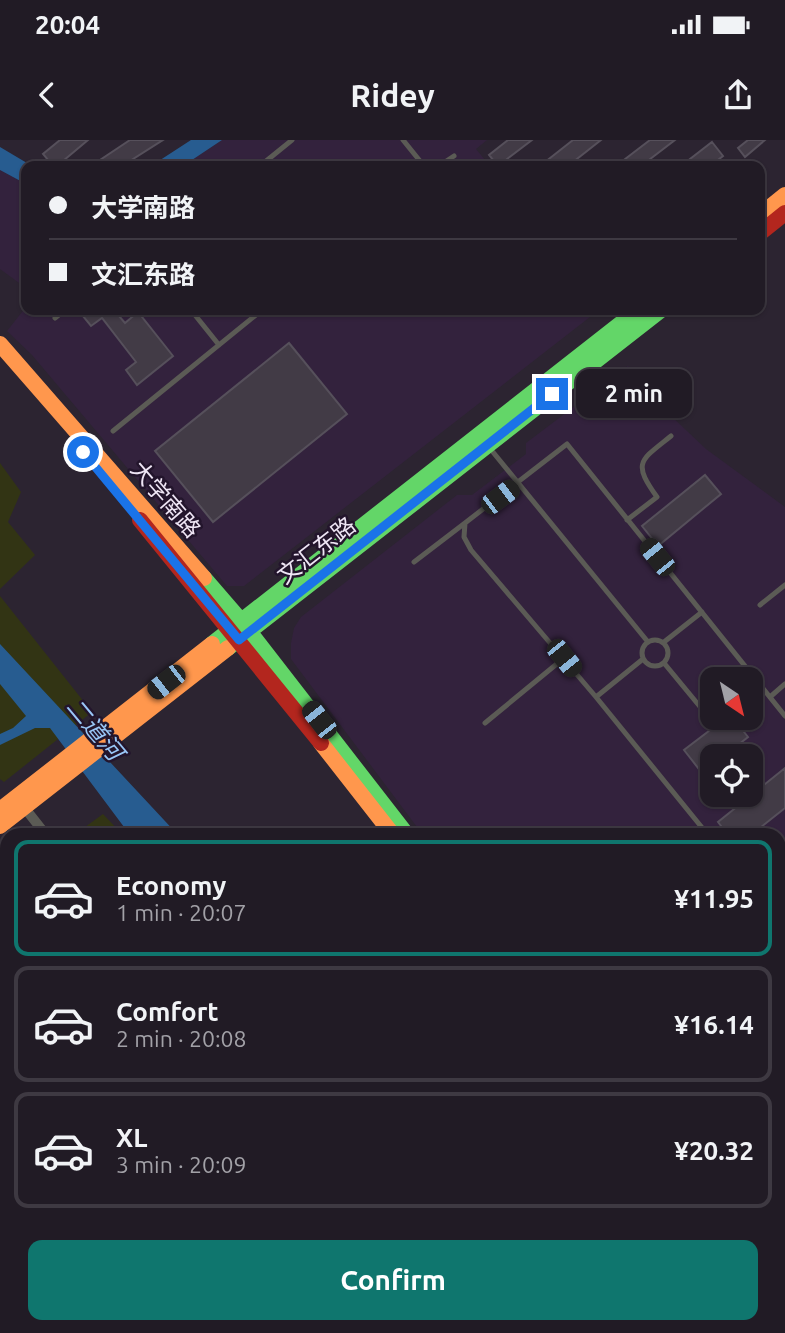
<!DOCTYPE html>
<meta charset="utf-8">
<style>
body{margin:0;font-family:Ubuntu,"Noto Sans SC",sans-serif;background:#2d2832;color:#f1f3f6;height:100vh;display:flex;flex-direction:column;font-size:26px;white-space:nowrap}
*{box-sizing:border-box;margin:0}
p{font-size:23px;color:#a2a1a7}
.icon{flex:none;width:38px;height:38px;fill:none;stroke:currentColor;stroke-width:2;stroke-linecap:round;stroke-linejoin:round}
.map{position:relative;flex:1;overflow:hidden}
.details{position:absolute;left:0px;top:688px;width:786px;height:506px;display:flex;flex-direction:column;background:#211b25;border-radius:21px 21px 0 0;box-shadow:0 2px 5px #0004,0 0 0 2px #3e3942}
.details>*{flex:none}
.banner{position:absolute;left:21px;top:21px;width:744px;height:154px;border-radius:14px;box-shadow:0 2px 5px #0004,0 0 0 2px #3e3942;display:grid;align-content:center;height:154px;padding:0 28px;background:#211b25}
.needle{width:46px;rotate:145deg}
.fabs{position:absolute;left:700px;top:527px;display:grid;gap:14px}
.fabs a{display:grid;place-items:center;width:63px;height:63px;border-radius:14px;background:#211b25;box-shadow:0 2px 5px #0004,0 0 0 2px #3e3942;font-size:35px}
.end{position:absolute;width:32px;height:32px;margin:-16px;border:9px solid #1a73e8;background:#fff;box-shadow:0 0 0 4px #fff}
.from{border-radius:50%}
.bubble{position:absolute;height:49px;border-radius:14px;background:#211b25;box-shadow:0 2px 5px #0004,0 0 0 2px #3e3942;font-size:23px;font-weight:700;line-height:49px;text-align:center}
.car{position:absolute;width:21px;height:42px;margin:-21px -10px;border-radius:9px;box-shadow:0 0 5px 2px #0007;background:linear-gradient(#222 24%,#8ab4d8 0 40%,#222 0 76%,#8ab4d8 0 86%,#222 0)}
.banner b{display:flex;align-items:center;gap:24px;height:66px;font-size:26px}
.banner b+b{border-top:2px solid #3e3942}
.banner i{width:18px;height:18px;background:#f1f3f6}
ul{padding:12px 0 0;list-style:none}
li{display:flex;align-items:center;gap:21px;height:116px;margin:0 14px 10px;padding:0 14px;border:4px solid #3e3942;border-radius:14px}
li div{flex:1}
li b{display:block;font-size:26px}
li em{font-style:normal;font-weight:700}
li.on{border-color:#0f766e}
li>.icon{width:63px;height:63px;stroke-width:1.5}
.cta{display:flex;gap:14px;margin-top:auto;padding:14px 28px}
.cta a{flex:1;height:80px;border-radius:14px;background:#0f766e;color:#fff;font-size:28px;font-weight:700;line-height:80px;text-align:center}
.status{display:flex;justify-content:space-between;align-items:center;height:49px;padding:0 35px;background:#211b25;direction:ltr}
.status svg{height:19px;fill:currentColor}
header{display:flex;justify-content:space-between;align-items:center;height:91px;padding:0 28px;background:#211b25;font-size:32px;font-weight:700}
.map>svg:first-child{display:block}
.built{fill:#33223d;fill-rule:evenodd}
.green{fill:#323414}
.water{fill:#275c90}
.building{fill:#423b46;stroke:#56505b;stroke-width:2}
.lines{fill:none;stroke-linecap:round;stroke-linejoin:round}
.lane{stroke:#5b5b55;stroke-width:5}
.street{stroke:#5b5b55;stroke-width:10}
.fast{stroke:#63d668;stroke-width:16}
.slow{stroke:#ff974d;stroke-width:16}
.jam{stroke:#b3261e;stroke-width:16}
.route{stroke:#1a73e8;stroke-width:9}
.labels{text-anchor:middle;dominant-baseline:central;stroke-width:5;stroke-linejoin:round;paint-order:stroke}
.street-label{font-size:23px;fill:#efe6f5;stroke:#23152c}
.water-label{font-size:24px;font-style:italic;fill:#99c6f6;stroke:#23152c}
</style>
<div class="status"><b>20:04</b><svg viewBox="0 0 49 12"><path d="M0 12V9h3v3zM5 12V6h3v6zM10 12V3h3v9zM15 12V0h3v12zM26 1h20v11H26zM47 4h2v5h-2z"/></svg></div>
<header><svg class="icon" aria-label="back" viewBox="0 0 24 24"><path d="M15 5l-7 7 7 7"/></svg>Ridey<svg class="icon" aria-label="share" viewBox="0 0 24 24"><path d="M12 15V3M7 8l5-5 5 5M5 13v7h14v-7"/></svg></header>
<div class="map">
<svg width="785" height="1193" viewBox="0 0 785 1193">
<rect width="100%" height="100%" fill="#2c2431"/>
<path class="built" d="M222 0H487L476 9 490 26H183Z
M0 30 26 44V148L0 129Z
M26 167V170H599L244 446H227L32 215 7 191Z
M628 226 668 273 706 309 785 367V1116L779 1110V695H423L291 519V503L294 488 301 477 457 355H472L526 314V303ZM712 539H751V578H712ZM712 616H751V654H712Z
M7 704V1172L0 1163V710Z
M401 1186 406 1193H23L18 1187Z"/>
<path class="green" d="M0 323 21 352 8 382 35 415 0 449Z
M0 456 92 572 4 642 0 639Z
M103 674 123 695H74Z
M7 1020V1149L0 1140V1025Z"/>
<path class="water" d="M191 0H222L183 26H151Z
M0 7 32 26H26V44L0 30Z
M0 504 178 695H130L50 588H35L0 605V594L13 588 26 576 0 544Z"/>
<path class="building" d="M60 0H88L57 26H53L43 14Z
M130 0H163L122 26H91Z
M508 0H532L498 26 489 15Z
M573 0H601L568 26H540Z
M650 0H675L641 26H616Z
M748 0H765L745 17 738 8Z
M712 2 723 16 710 26H681Z
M78 170H114L125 183 138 172 173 216 137 245 126 230 136 222 102 178 91 186Z
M289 203 347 274 213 382 155 311Z
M705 335 721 354 658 406 642 386Z
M726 578H733L748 597 724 616H712V625L702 633 684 610Z
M785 628V668L751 695H728L718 682Z"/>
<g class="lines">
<path class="lane" d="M403 0 424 26
M260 26 292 0
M439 26 454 16
M191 170 219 205
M55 178 65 170
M113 291 262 170
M488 306 648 502
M627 380 657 357C632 322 640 321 671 296
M414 422 465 383
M760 465 785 445
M642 513a13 13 0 1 1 26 0a13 13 0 1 1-26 0Z
M664 502 702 472
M643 519 596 557 471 410 464 397 465 383 567 304 785 576
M664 523 711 580
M596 557 708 695
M770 557 785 544
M485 583 564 518
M779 782 785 790
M779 934 785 929"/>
<path class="street" d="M24 667 46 695
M427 1186 432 1193"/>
<path class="fast" d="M204 438 242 482 407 695
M212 504 638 170
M228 508 661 170
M779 1147 785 1153
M0 1186 6 1193"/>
<path class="slow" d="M760 75 785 55
M0 204 204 438
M321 603 393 695
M0 670 212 504
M0 686 228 508"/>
<path class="jam" d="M760 93 785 73
M140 380 321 603
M779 1130 785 1136"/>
</g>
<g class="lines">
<path class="route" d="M83 312 239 500 552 254"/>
</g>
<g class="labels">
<g class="street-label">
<text transform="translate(166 359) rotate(49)">大学南路</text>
<text transform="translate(316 410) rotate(-38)">文汇东路</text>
</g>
<g class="water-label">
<text transform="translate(95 589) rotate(50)">二道河</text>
</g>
</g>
</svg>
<div class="fabs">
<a><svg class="needle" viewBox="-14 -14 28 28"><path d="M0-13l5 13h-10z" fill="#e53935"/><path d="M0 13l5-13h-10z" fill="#a2a1a7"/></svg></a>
<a><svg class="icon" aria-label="locate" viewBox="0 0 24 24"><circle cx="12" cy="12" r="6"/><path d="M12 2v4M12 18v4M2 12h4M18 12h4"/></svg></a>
</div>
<i class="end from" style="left:83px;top:312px"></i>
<i class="end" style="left:552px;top:254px"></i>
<div class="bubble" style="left:576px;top:229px;width:116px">2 min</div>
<i class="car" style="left:500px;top:357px;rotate:53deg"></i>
<i class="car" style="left:657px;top:417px;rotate:321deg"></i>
<i class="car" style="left:564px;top:518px;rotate:141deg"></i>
<i class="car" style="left:166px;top:542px;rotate:232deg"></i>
<i class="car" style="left:319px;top:580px;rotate:322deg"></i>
<div class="banner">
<b><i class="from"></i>大学南路</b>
<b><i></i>文汇东路</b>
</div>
<section class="details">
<ul>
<li class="on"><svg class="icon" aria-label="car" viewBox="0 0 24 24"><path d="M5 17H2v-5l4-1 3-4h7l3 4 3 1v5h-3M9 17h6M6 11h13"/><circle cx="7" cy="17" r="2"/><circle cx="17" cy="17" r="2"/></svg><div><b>Economy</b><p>1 min · 20:07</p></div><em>¥11.95</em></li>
<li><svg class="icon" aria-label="car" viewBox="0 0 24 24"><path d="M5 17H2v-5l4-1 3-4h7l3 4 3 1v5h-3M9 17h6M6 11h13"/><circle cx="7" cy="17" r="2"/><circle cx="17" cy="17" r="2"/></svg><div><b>Comfort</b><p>2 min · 20:08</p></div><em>¥16.14</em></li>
<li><svg class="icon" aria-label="car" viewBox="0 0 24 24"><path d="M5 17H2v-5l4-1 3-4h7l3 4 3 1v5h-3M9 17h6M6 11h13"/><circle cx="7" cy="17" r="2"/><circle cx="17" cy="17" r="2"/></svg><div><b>XL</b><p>3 min · 20:09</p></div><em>¥20.32</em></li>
</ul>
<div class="cta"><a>Confirm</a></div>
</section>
</div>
